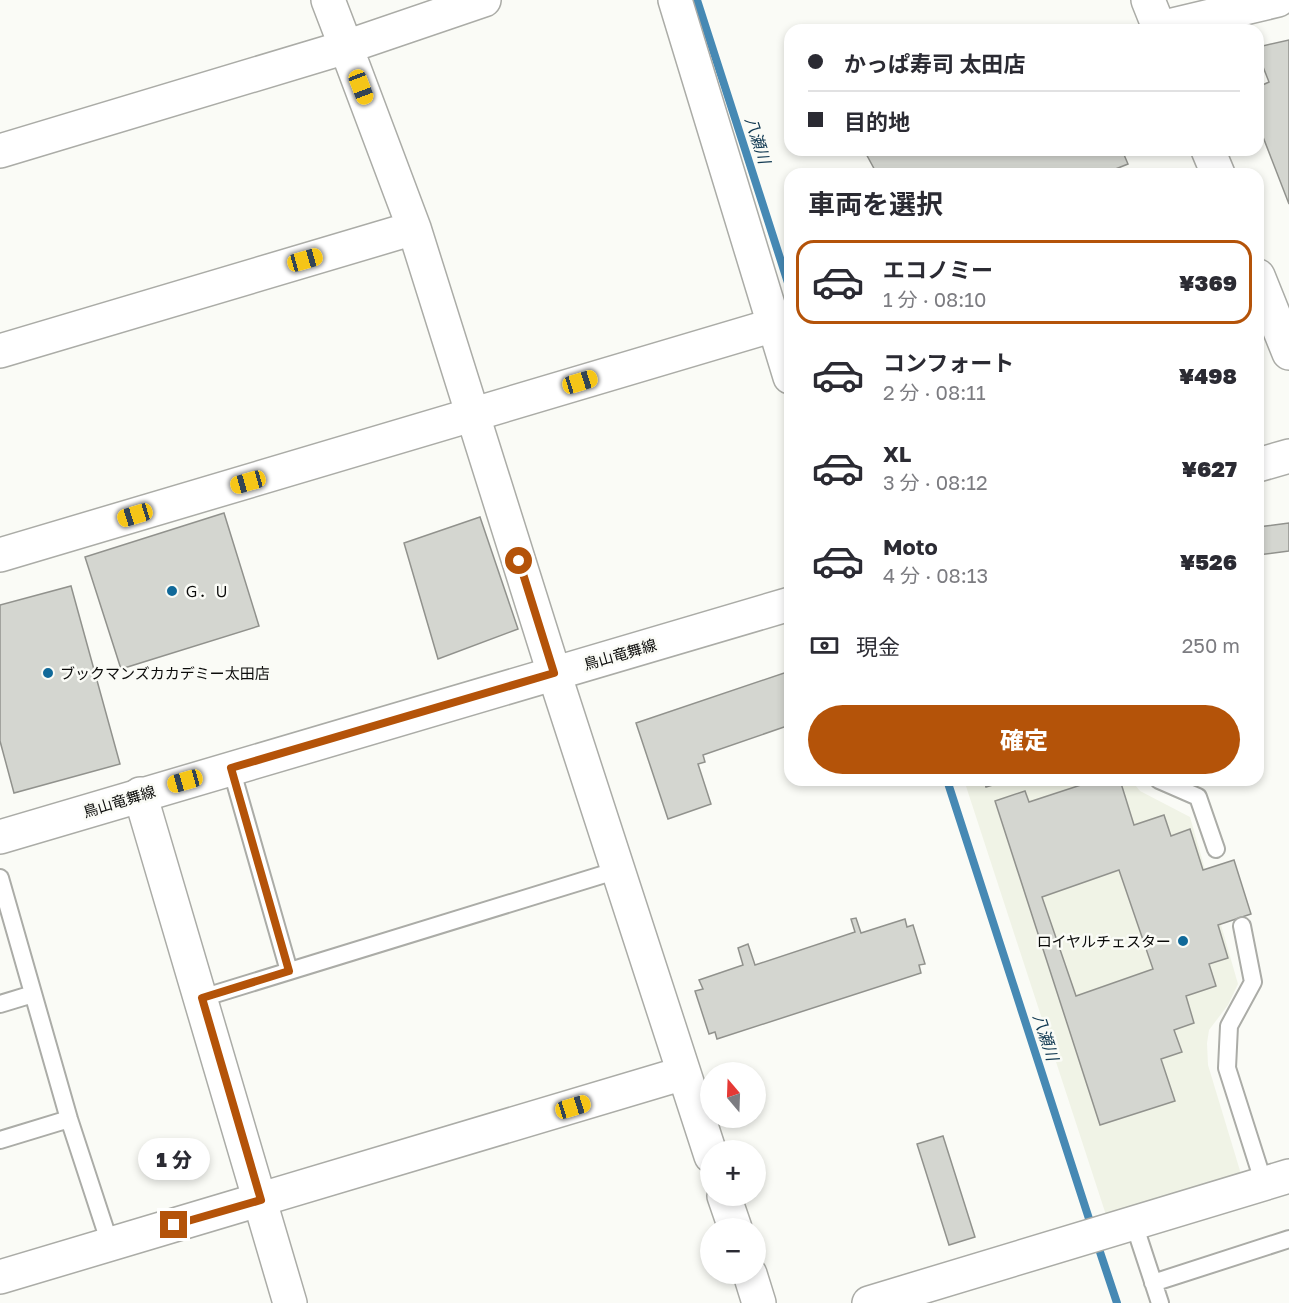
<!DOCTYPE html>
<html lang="ja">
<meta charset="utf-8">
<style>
body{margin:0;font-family:"Golos Text","Noto Sans JP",sans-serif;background:#f7f7f7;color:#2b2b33;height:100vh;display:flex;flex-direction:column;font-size:22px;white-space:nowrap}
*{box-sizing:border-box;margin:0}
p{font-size:20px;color:#7c7c81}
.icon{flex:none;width:33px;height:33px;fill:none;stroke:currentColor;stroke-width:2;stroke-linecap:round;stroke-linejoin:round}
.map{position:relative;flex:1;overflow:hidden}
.side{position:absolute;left:784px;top:168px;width:480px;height:618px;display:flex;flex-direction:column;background:#fff;border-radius:18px;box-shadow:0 3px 9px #0003}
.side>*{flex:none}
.hud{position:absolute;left:784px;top:24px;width:480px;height:132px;border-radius:18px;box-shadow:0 3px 9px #0003;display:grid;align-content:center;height:132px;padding:0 24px;background:#fff}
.needle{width:39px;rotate:341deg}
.fabs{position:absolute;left:700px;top:1062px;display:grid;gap:12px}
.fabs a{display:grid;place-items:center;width:66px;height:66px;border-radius:50%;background:#fff;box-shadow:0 3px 9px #0003;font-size:30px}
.end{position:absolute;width:27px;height:27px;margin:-14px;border:8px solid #b45309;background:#fff;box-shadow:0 0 0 3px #fff}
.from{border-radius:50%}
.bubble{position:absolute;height:42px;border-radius:21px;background:#fff;box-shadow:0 3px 9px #0003;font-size:20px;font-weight:800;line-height:42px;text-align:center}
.car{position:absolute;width:18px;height:36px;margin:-18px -9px;border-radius:8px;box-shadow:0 0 4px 2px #0007;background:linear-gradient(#f5c518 24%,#345 0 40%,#f5c518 0 76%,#345 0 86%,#f5c518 0)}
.hud b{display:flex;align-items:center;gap:21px;height:57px;font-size:22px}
.hud b+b{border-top:2px solid #e1e1e2}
.hud i{width:15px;height:15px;background:#2b2b33}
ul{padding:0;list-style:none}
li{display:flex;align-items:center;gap:18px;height:84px;margin:0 12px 9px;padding:0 12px;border:3px solid transparent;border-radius:18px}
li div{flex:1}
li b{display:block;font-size:22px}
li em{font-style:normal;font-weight:800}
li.current{border-color:#b45309}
li>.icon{width:54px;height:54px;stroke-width:1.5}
h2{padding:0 24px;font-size:27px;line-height:72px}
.pay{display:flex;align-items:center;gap:15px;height:66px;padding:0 24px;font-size:22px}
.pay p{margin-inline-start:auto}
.primary-button{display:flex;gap:12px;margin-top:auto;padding:12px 24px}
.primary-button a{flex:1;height:69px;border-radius:36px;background:#b45309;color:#fff;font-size:24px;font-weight:800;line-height:69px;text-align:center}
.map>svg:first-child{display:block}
.built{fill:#f0f3e6}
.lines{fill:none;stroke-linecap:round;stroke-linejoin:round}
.stream{stroke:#4689b4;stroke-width:8}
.building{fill:#d4d6d0;stroke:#91928d;stroke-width:1.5;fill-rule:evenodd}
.service-casing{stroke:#abaca7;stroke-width:20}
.minor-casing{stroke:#abaca7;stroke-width:36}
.tertiary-casing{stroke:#abaca7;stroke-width:36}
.secondary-casing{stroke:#abaca7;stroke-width:36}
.trunk-casing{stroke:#abaca7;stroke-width:36}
.service{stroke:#fff;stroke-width:16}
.minor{stroke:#fff;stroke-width:33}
.tertiary{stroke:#fff;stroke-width:33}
.secondary{stroke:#fff;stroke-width:33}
.trunk{stroke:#fff;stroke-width:33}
.route{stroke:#b45309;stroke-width:8}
.poi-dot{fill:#106999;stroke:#fafbf6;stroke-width:2}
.labels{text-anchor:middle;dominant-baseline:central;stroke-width:5;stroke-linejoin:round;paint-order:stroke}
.poi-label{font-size:15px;fill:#0b0b0a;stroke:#fafbf6;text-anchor:start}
.street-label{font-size:15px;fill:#0b0b0a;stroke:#fafbf6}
.water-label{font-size:16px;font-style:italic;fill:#103851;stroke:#fafbf6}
</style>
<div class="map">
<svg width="1289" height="1303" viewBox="0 0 1289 1303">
<rect width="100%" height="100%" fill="#fafbf6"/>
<path class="built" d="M964 780H1131L1140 791 1190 817 1238 984 1228 1005 1209 1030 1207 1043 1208 1065 1241 1174 1106 1215Z"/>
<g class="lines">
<path class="stream" d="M697 0 790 289
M947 780 1092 1228
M1096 1240 1117 1303"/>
</g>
<path class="building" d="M1289 40V204L1258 124V87L1269 82 1258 54V47Z
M864 150H997L999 154 1010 150H1122L1128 164 1103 174H877Z
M224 513 259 626 121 669 85 557Z
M480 517 518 629 438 659 404 543Z
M1289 523V551L1258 555V527Z
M71 586 120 764 14 793 0 741V605Z
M790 671V725L703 755 705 762 698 764 711 804 668 819 636 723Z
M984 780H1009L986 787Z
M1096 780H1120L1134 825 1164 815 1171 836 1190 829 1203 870 1234 860 1251 914 1218 925 1228 958 1209 964 1216 986 1186 996 1194 1023 1174 1030 1182 1052 1161 1059 1175 1101 1100 1125 995 801 1025 791 1029 802ZM1119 870 1153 969 1076 996 1042 897Z
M856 918 861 933 905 919 907 927 913 925 925 964 919 965 921 973 717 1039 715 1032 709 1034 695 991 703 989 699 980 743 965 738 948 748 944 755 965 855 932 851 919Z
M943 1136 975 1237 949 1245 917 1144Z"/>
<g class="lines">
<g class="service-casing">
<path id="service" d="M231 768 289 971
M1159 780 1198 797 1216 849
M0 878 69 1119 110 1244
M1242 926 1253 982 1229 1026 1227 1068 1264 1184
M202 998 618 870
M0 1004 33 994
M0 1140 69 1119
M1134 1224 1160 1303
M1153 1283 1289 1239"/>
</g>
<g class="minor-casing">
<path id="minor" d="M675 0 790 377
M1160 28 1278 0
M346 47 414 228 554 673 711 1156
M0 151 346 47 484 0
M0 351 414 228
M724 1196 735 1228
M750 1274 759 1303
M0 1277 684 1073"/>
</g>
<g class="tertiary-casing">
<path id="tertiary" d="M328 0 346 47
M0 555 774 325
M140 794 290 1303
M869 1303 1289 1176"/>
</g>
<g class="secondary-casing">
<path id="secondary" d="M1258 465 1289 456
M0 837 790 604"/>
</g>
<g class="trunk-casing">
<path id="trunk" d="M1148 0 1160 30
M1208 150 1218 174
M1258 276 1289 353"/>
</g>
<use href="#service" class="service"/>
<use href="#minor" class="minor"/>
<use href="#tertiary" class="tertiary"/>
<use href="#secondary" class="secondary"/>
<use href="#trunk" class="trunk"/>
</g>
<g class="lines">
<path class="route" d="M174 1225 261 1200 202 998 289 971 231 768 554 673 519 561"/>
</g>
<g class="poi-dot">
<circle cx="172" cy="591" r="6"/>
<circle cx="48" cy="673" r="6"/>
<circle cx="1183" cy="941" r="6"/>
</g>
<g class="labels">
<g class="poi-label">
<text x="184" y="591">Ｇ．Ｕ</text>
<text x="60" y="673">ブックマンズカカデミー太田店</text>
<text x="1171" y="941" text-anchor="end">ロイヤルチェスター</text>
</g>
<g class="street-label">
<text transform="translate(620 654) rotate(-16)">鳥山竜舞線</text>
<text transform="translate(119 801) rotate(-17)">鳥山竜舞線</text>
</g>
<g class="water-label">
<text transform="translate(758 140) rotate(72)">八瀬川</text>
<text transform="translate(1046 1037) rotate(72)">八瀬川</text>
</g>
</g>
</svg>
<div class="fabs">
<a><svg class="needle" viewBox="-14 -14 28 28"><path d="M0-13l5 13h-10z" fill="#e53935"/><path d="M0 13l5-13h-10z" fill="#7c7c81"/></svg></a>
<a>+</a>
<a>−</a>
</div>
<i class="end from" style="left:519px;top:561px"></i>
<i class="end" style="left:174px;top:1225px"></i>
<div class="bubble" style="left:138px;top:1138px;width:72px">1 分</div>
<i class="car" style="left:361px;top:87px;rotate:159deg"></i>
<i class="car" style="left:305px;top:260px;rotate:74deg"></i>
<i class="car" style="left:580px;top:382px;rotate:73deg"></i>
<i class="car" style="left:248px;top:482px;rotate:254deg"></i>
<i class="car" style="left:135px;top:515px;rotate:253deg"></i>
<i class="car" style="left:185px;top:781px;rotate:254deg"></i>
<i class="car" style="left:573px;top:1107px;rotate:73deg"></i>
<div class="hud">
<b><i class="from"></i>かっぱ寿司 太田店</b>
<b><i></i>目的地</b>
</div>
<section class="side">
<h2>車両を選択</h2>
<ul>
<li class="current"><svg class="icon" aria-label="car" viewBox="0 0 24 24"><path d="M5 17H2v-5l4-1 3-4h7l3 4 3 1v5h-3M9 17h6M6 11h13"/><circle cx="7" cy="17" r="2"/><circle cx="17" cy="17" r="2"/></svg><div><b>エコノミー</b><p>1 分 · 08:10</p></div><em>¥369</em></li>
<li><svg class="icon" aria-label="car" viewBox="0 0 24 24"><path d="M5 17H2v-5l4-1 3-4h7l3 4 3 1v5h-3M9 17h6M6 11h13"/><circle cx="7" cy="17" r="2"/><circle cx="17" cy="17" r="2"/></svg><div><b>コンフォート</b><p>2 分 · 08:11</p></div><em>¥498</em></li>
<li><svg class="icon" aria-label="car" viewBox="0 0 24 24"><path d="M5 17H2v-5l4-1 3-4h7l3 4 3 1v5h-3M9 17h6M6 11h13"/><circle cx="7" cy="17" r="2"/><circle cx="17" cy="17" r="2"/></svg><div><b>XL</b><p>3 分 · 08:12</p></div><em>¥627</em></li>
<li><svg class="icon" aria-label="car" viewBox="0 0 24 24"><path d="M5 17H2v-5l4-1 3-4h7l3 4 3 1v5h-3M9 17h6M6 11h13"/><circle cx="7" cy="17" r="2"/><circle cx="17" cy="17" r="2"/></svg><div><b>Moto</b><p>4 分 · 08:13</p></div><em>¥526</em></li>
</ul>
<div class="pay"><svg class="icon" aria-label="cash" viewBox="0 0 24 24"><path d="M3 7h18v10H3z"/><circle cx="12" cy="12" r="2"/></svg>現金<p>250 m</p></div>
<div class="primary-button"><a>確定</a></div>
</section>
</div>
